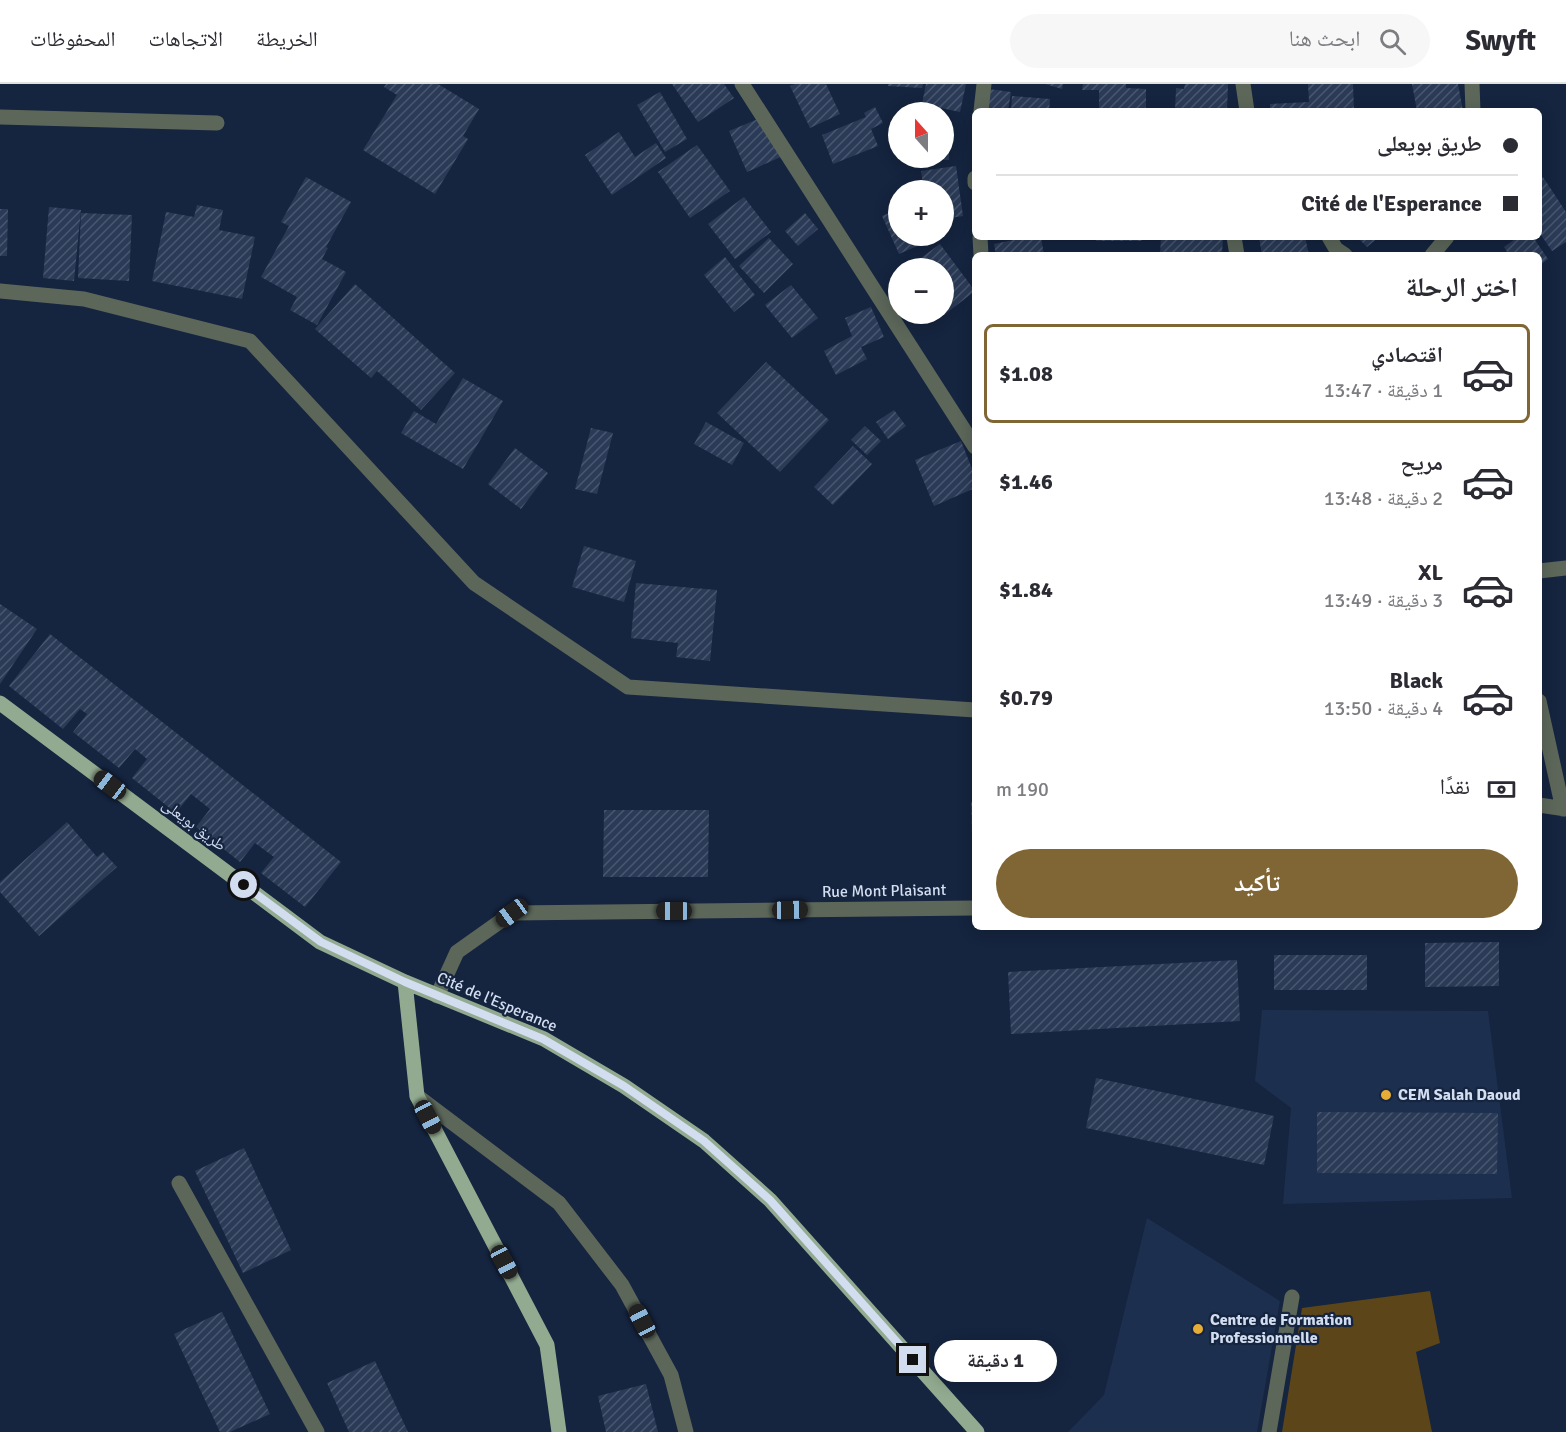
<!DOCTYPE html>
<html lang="ar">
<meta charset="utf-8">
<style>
body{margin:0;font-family:Signika,"Noto Naskh Arabic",sans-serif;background:#f7f7f7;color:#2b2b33;direction:rtl;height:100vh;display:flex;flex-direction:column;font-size:22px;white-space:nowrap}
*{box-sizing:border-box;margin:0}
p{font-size:20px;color:#7c7c81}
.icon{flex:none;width:33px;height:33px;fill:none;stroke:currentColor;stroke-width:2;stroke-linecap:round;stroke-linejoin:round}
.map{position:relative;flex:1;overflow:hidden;direction:ltr}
.details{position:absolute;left:972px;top:168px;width:570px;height:678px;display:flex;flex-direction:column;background:#fff;border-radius:9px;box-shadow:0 3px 15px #0003;direction:rtl}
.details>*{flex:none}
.banner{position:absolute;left:972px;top:24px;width:570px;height:132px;border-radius:9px;box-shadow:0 3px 15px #0003;direction:rtl;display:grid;align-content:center;height:132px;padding:0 24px;background:#fff}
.needle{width:39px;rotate:339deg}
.controls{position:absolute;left:888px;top:18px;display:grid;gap:12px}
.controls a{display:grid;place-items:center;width:66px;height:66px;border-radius:50%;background:#fff;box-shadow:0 3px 15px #0003;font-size:30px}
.end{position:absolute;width:27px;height:27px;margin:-14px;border:8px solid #d3ddf0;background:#111;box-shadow:0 0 0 3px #111}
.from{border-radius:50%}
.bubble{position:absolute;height:42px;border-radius:21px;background:#fff;box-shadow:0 3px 15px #0003;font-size:20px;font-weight:700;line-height:42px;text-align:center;direction:rtl}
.car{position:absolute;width:18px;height:36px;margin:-18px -9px;border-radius:8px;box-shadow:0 0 4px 2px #0007;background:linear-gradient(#222 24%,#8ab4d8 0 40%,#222 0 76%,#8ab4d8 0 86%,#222 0)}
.banner b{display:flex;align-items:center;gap:21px;height:57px;font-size:22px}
.banner b+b{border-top:2px solid #e1e1e2}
.banner i{width:15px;height:15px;background:#2b2b33}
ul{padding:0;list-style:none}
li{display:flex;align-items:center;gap:18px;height:99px;margin:0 12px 9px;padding:0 12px;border:3px solid transparent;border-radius:9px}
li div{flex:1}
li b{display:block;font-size:22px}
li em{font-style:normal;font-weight:700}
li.selected{border-color:#7f6634}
li>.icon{width:54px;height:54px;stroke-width:1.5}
h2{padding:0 24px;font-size:27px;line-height:72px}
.pay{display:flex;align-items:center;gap:15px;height:66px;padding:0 24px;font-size:22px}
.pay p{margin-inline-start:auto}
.cta{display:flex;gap:12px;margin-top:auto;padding:12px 24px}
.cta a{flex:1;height:69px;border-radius:36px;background:#7f6634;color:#fff;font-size:24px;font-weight:700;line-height:69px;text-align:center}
header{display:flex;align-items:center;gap:36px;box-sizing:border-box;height:84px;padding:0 30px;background:#fff;border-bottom:2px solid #e1e1e2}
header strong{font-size:28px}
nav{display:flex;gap:33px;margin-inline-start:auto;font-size:21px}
.search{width:420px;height:54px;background:#f7f7f7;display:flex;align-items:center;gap:15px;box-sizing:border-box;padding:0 21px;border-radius:33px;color:#7c7c81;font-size:22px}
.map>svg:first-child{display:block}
.built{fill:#1d2f4e}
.pitch{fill:#5c4518}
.building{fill:url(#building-hatch)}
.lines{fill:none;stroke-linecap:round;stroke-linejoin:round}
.minor{stroke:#5c675a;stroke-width:15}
.major{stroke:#92aa8f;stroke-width:15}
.route{stroke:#d3ddf0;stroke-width:8}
.poi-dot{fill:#e6ad36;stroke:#15243f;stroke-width:2}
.labels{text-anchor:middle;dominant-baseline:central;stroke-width:4.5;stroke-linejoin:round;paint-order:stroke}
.street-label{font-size:16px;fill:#d3ddf0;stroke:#15243f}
.poi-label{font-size:16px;font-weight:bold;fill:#d3ddf0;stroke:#15243f;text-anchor:start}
</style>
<header>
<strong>Swyft</strong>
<div class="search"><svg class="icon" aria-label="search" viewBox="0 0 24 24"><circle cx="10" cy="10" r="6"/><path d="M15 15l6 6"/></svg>ابحث هنا</div>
<nav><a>الخريطة</a><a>الاتجاهات</a><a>المحفوظات</a></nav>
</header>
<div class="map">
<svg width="1566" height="1348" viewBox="0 0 1566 1348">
<defs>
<pattern id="building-hatch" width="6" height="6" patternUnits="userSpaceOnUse" patternTransform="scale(1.5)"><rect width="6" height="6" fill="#2b3b57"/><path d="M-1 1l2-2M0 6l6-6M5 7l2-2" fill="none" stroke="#49576f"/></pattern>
</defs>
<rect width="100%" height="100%" fill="#15243f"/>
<path class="built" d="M1262 926 1488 927 1512 1114 1283 1120 1291 1024 1255 997Z
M1147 1134 1280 1217 1257 1348H1068L1104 1311Z"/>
<path class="pitch" d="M1430 1207 1440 1259 1416 1268 1432 1348H1282L1302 1224Z"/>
<path class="building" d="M386 0H438L479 25 463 52 468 55 435 110 363 66 397 11 384 3Z
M672 0H724L734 14 698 38Z
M795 0H826L840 30 810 44 790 2Z
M888 0H923L922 4 888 2Z
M926 0H966L960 28 922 20Z
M1045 0H1063L1062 5Z
M1083 0H1126V4L1146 5V27H1099V6H1082Z
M1185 0H1228L1227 27H1175L1176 4 1184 5Z
M1308 0H1353L1354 27H1270V20L1309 18Z
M1412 0H1458L1463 27H1417Z
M989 5 1011 8 1008 27H986Z
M660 8 687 55 665 68 637 21Z
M1012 12 1050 15 1049 27H1011Z
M875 23 883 39 871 45 878 62 833 80 822 51 866 33 864 29Z
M765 32 783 72 747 88 729 47Z
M944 42H949V76H915V74H944Z
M619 48 635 73 656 59 666 74 612 111 585 71Z
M697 61 730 107 690 134 658 88Z
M956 82 963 132 944 135V106H924L921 87Z
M306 93 351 118 326 163 328 164 322 175 346 188 317 241 290 226 297 213 261 193 289 142 281 138Z
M1543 93 1566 128V158L1552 167 1539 148V96Z
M744 113 771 148 735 175 708 140Z
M197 121 223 126 219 146 255 153 242 215 152 197 166 128 194 133Z
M49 123 81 126 74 197 43 194Z
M0 125H8L7 172H0Z
M898 125V152H927L929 157 899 170 882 132Z
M81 129 132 131 129 197 78 194Z
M805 129 818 145 798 162 785 147Z
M1028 153H1041L1044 171H996L994 160Z
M1096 153H1142V157H1096Z
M1161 153H1223L1222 171H1160Z
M1259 153H1305L1309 171H1262Z
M1357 153H1379L1367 163Z
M1518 153H1533L1548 175 1539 182V171H1509L1504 163Z
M769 154 793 180 764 209 739 182Z
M940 160 975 207 944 231V184H907Z
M725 173 755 211 734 228 704 191Z
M355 200 455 289 421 326 377 287 371 294 315 245Z
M791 201 818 234 792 254 765 221Z
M871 223 884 253 861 263 867 275 836 291 824 267 852 252 845 234Z
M766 278 829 336 780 388 717 329Z
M463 294 503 317 463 385 401 349 414 327 436 340Z
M894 326 906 342 888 355 876 338Z
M706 338 744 359 732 381 694 360Z
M865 342 881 357 867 371 851 356Z
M591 344 613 349 597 410 575 405Z
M961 357 975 392V404L934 422 915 376Z
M853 362 872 380 833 421 814 403Z
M515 364 548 389 521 425 488 400Z
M584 462 636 477 624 518 572 503Z
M636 499 717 506 710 577 676 573 678 559 631 554Z
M0 520 37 545 0 600Z
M50 550 341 778 305 823 261 789 274 773 255 759 240 778 196 743 210 725 191 710 176 729 132 694 147 675 135 665 119 684 73 648 87 630 80 625 63 645 9 602Z
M971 718H975V783H973Z
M604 726H709L708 793H603Z
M67 738 97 773 103 768 117 783 39 852 0 808V798Z
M1499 858V902L1425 903V859Z
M1274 871H1367V906H1274Z
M1237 876 1240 937 1011 950 1008 888Z
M1096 994 1274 1032 1264 1081 1086 1044Z
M1317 1028 1498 1029 1497 1090 1317 1089Z
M244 1064 291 1166 243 1189 195 1087Z
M222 1228 270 1330 230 1348H220L174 1250Z
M375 1277 408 1348H349L327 1299Z
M646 1300 658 1348H606L598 1312Z"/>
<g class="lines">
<path class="minor" d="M742 0 975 363
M1243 0 1247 27
M1472 0 1473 27
M981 27 984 0
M0 33 217 39
M975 94V99
M980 153 981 171
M1234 153 1237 171
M1329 153 1336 165 1345 171
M1432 171 1447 153
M0 207 84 215 250 257 474 499 628 603 975 626
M1539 487 1566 484
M1539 617 1563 725
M1539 721 1566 725
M437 912 457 868 512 829 975 824
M417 1012 559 1119 622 1201 671 1291 686 1348
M179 1099 317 1348
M1269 1348 1292 1213"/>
<path class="major" d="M0 619 320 858 405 898 544 955 624 1002 704 1057 770 1116 977 1348
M405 898 417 1012 547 1261 559 1348"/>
</g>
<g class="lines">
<path class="route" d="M244 801 321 858 405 898 543 955 624 1002 704 1057 770 1116 913 1276"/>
</g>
<g class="poi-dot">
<circle cx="1386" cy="1011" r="6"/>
<circle cx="1198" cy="1245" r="6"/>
</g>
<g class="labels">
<g class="street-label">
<text transform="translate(194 741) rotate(37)">طريق بويعلى</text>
<text transform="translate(884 807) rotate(-1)">Rue Mont Plaisant</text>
<text transform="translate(497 918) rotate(23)">Cité de l'Esperance</text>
</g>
<g class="poi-label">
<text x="1398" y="1011">CEM Salah Daoud</text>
<text x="1210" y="1236">Centre de Formation<tspan x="1210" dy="18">Professionnelle</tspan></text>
</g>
</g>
</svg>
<div class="controls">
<a><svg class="needle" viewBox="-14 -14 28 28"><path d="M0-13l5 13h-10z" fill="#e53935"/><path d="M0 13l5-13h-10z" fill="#7c7c81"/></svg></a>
<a>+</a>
<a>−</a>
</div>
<i class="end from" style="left:244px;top:801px"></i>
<i class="end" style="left:913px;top:1276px"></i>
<div class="bubble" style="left:934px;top:1256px;width:123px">1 دقيقة</div>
<i class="car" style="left:110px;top:701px;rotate:307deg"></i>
<i class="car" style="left:790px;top:826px;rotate:89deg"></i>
<i class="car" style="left:674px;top:827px;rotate:270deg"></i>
<i class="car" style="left:512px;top:829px;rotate:234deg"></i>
<i class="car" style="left:428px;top:1033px;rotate:152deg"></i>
<i class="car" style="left:504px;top:1178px;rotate:152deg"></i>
<i class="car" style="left:642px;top:1237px;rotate:332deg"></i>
<div class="banner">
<b><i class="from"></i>طريق بويعلى</b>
<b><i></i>Cité de l'Esperance</b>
</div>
<section class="details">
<h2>اختر الرحلة</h2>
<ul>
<li class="selected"><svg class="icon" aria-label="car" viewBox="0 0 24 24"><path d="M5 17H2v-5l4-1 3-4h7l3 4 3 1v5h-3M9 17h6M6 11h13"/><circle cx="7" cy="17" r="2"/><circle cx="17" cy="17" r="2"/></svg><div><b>اقتصادي</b><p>1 دقيقة · 13:47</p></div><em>$1.08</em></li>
<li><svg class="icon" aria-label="car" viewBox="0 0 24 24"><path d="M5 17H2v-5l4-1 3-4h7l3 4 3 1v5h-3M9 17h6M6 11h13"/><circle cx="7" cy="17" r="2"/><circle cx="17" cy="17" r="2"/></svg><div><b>مريح</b><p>2 دقيقة · 13:48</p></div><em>$1.46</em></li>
<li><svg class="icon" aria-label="car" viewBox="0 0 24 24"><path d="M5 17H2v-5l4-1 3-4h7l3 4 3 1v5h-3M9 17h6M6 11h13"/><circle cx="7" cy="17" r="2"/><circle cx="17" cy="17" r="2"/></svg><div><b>XL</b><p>3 دقيقة · 13:49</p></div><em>$1.84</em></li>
<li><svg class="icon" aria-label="car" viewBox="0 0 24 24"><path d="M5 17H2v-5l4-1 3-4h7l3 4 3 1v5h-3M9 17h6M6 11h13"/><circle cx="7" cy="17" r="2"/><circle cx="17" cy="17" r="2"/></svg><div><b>Black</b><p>4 دقيقة · 13:50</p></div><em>$0.79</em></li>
</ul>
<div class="pay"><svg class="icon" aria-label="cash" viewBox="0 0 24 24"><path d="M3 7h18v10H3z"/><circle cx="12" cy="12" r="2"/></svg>نقدًا<p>190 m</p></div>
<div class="cta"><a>تأكيد</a></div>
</section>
</div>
